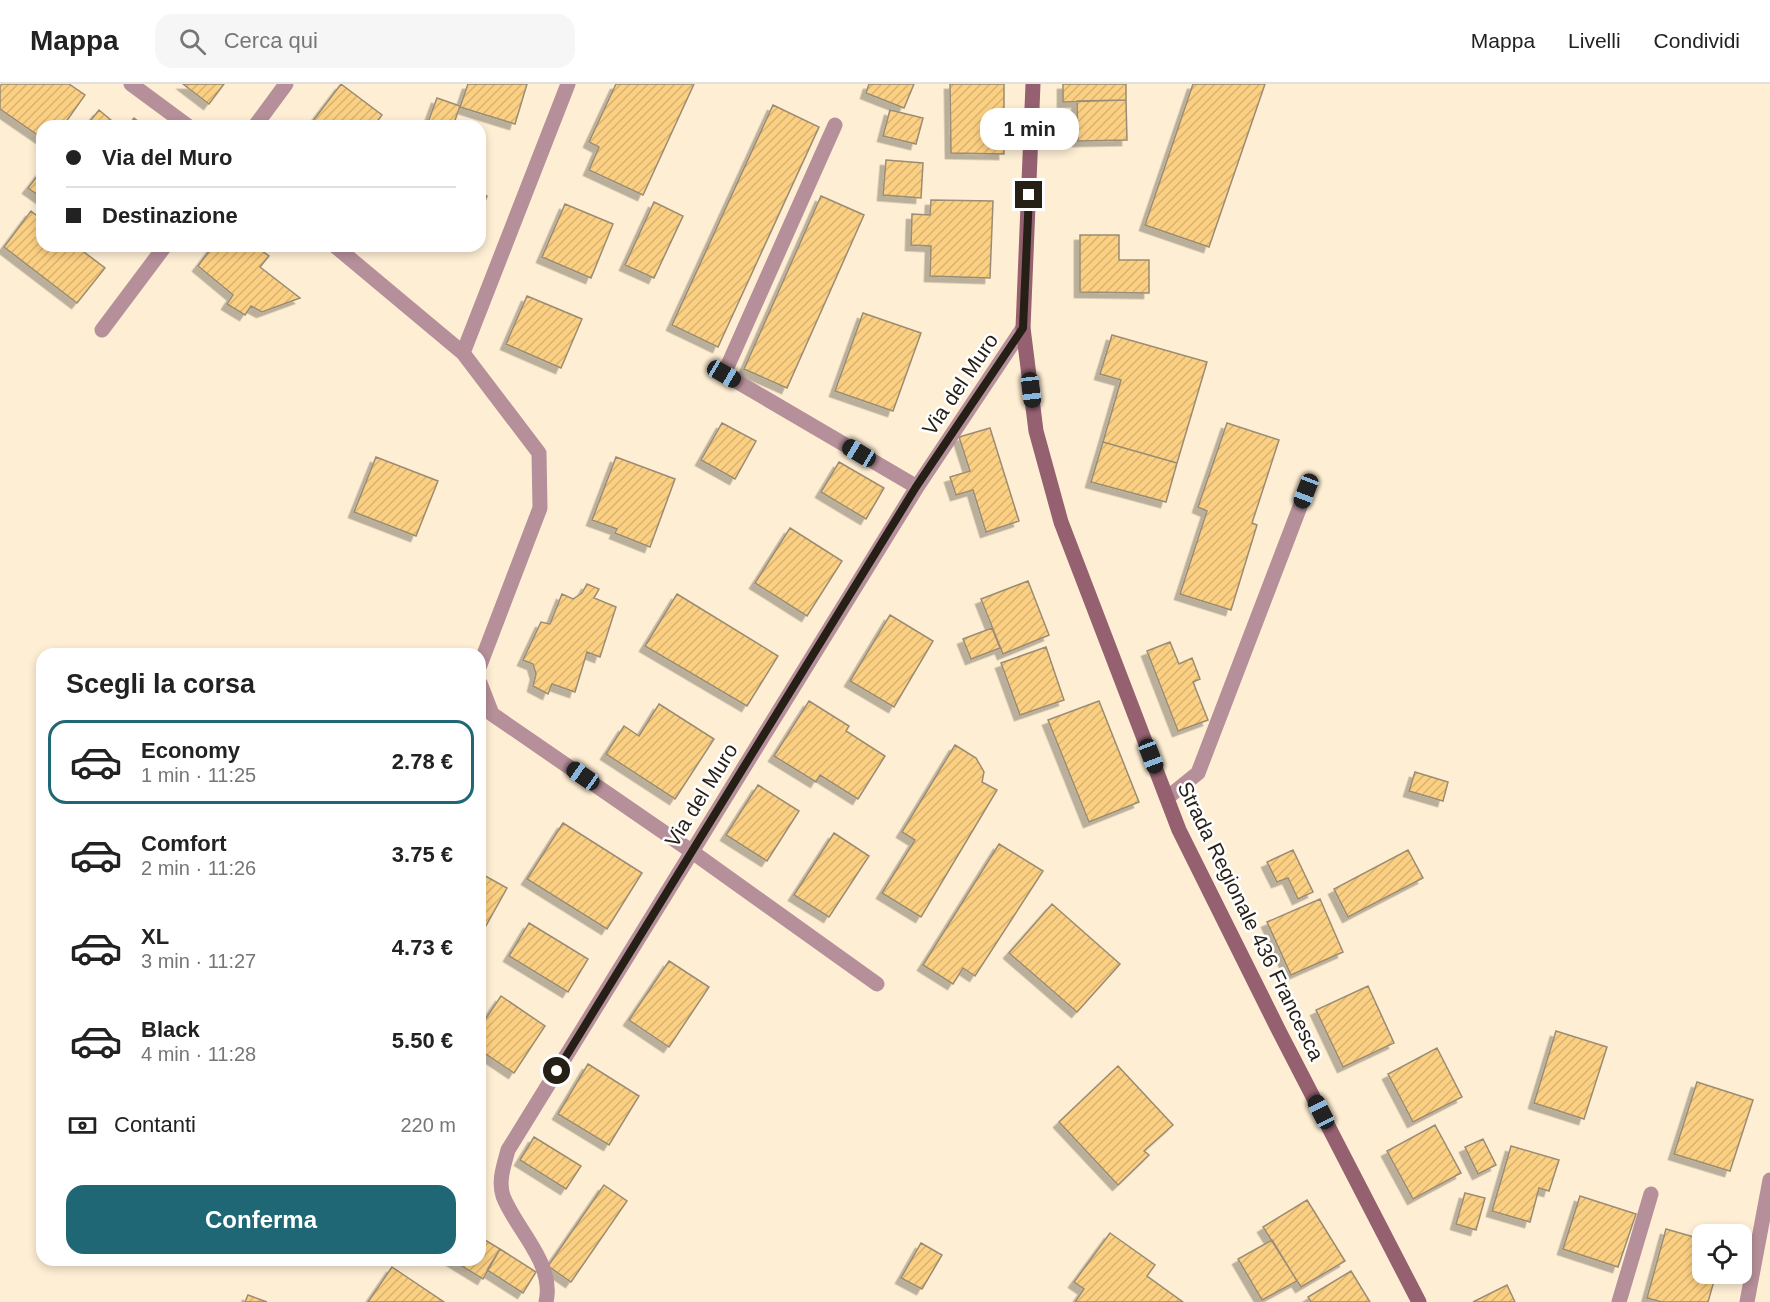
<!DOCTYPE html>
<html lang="it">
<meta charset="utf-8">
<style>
body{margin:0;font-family:Helvetica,sans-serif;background:#f6f6f6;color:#222;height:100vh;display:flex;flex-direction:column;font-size:22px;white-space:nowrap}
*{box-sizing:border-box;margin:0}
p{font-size:20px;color:#767676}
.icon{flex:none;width:33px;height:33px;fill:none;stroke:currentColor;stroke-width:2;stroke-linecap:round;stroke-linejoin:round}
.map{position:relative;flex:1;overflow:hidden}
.details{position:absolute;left:36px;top:564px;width:450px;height:618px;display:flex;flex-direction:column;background:#fff;border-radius:18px;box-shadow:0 3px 9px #0003}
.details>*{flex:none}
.top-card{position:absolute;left:36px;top:36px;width:450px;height:132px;border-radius:18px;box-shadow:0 3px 9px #0003;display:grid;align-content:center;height:132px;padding:0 30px;background:#fff}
.fabs{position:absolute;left:1692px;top:1140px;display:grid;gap:12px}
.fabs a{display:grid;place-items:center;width:60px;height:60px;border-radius:12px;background:#fff;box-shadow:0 3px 9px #0003;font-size:30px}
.end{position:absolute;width:27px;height:27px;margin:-14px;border:8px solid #251f16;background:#fff;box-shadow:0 0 0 3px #fff}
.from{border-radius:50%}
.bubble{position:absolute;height:42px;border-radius:18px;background:#fff;box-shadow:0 3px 9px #0003;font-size:20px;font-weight:800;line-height:42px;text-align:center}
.car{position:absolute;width:18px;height:36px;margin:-18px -9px;border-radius:8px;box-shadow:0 0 4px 2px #0007;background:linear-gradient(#222 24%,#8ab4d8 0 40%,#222 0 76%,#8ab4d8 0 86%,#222 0)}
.top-card b{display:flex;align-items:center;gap:21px;height:57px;font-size:22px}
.top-card b+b{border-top:2px solid #e0e0e0}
.top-card i{width:15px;height:15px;background:#222}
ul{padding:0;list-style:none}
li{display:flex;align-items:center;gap:18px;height:84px;margin:0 12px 9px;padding:0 18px;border:3px solid transparent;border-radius:18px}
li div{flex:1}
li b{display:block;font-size:22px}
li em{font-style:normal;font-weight:800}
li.selected{border-color:#206776}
li>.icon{width:54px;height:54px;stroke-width:1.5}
h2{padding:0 30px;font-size:27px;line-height:72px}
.pay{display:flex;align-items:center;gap:15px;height:66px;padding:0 30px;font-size:22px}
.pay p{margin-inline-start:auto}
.cta{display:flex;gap:12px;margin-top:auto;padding:12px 30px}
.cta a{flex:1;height:69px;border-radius:18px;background:#206776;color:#fff;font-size:24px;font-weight:800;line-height:69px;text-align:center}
header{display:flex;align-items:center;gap:36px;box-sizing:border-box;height:84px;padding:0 30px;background:#fff;border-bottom:2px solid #e0e0e0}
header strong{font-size:28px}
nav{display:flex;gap:33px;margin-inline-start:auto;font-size:21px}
.search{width:420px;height:54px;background:#f6f6f6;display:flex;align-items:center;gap:15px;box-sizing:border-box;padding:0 21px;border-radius:18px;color:#767676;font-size:22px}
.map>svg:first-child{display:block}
.building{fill:url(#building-hatch);stroke:#9a8c74;stroke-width:1.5;filter:url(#shadow)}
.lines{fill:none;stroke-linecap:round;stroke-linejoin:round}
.lane{stroke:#b58f99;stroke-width:15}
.street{stroke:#b58f99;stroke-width:15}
.secondary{stroke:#956070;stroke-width:15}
.route{stroke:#251f16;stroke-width:8}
.labels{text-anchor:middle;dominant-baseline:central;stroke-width:5;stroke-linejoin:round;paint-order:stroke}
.street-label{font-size:21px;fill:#251f16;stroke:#fff}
</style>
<header>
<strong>Mappa</strong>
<div class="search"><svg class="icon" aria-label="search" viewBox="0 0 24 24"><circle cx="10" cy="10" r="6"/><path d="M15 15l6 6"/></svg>Cerca qui</div>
<nav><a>Mappa</a><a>Livelli</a><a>Condividi</a></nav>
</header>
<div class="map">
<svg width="1770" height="1218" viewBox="0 0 1770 1218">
<defs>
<pattern id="building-hatch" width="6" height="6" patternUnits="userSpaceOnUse" patternTransform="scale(1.5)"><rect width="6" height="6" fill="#fcd083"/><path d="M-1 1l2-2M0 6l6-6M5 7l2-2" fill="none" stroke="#d8b270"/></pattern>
<filter id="shadow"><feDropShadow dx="-5.5" dy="5.5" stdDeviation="0" flood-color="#0004"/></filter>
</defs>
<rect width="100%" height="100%" fill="#feeed4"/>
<path class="building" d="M2 0H69L85 11 63 42H42V54L0 25V2Z
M183 0H224L209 20Z
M341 0 382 31 374 42H309Z
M468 0H527L515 40 460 23Z
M616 0H694L643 111 589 86 599 63 589 58Z
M869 0H914L904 24 866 9Z
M950 0H1004V70L951 69Z
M1063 0H1126V16L1063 18Z
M1193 0H1265L1209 163 1145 141Z
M437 14 460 22 453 42 427 41Z
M1126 16 1127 56 1078 57 1077 17Z
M773 21 819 43 718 263 672 241Z
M99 26 118 42H86Z
M890 26 923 34 916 60 883 52Z
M134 34 144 42H128Z
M886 76 923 79 921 114 883 111Z
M42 86V114L28 104Z
M480 110 487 112 480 130Z
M821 112 864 131 787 304 744 285Z
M931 116 993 117 990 194 930 192 931 162 911 161 912 130 930 131Z
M654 118 683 132 654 194 625 181Z
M565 120 613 140 591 194 542 173Z
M31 127 42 136V162H76L105 184 77 219 4 163Z
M1080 151H1119V176H1149V209L1080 208Z
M213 162H255L269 172 260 183 300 214 262 228 251 222 245 231 227 220 233 211 198 182Z
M527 212 582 235 561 284 506 260Z
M863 229 921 249 893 327 835 307Z
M1112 251 1207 278 1177 379 1103 358 1121 296 1100 290Z
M722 339 756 357 735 395 701 376Z
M1227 339 1279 356 1252 439 1257 441 1231 526 1180 510 1207 427 1198 423Z
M990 344 1019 437 986 448 973 406 956 411 950 393 970 387 959 353Z
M1103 358 1177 379 1166 418 1091 398Z
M376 373 438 397 416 452 354 428Z
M616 373 675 395 650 463 615 449 617 445 592 436Z
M839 378 884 404 866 435 821 408Z
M790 444 842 477 807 532 755 499Z
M1028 497 1049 551 1003 570 981 515Z
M587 500 599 505 594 514 616 523 600 573 587 568 575 608 552 600 548 610 533 602 536 590 533 580 523 576 541 538 550 540 562 510 573 515 582 509Z
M677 510 778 572 747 622 645 562Z
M890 531 933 557 894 623 850 597Z
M992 544 1000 564 971 575 963 555Z
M1170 558 1179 580 1192 574 1200 595 1193 598 1208 636 1178 647 1147 567Z
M1046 563 1064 616 1020 631 1001 579Z
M809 617 849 642 846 647 885 672 858 715 820 691 816 698 774 672Z
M1099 617 1139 718 1089 738 1048 636Z
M659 620 714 655 675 715 606 670 624 642 639 652Z
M955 661 976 674 984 688 982 698 997 706 921 833 882 809 915 756 902 748Z
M1415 688 1448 698 1443 717 1409 707Z
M758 701 799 727 767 777 726 751Z
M563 739 642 789 607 845 527 795Z
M834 749 869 772 829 833 794 811Z
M999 760 1043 787 975 892 963 884 953 900 923 881Z
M1293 766 1313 808 1298 815 1288 794 1277 798 1267 778Z
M1408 766 1423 794 1348 833 1334 805Z
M480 789 507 804 483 847 480 846Z
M1320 815 1343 868 1291 891 1267 838Z
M1052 820 1120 880 1077 928 1009 869Z
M529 839 588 875 568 908 509 872Z
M669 877 709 903 669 963 629 936Z
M1368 902 1394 959 1343 983 1316 926Z
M501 912 545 942 514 989 480 966V943Z
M1556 947 1607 963 1584 1035 1534 1019Z
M1437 964 1462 1013 1413 1038 1388 990Z
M588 980 639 1012 609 1061 558 1030Z
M1118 982 1173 1041 1144 1067 1149 1071 1118 1101 1059 1038Z
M1697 998 1753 1016 1730 1087 1674 1070Z
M1435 1041 1461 1089 1413 1115 1387 1067Z
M534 1053 581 1082 566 1105 520 1076Z
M1483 1055 1496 1081 1478 1090 1465 1063Z
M1511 1062 1559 1076 1549 1107 1539 1104 1530 1138 1492 1127Z
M604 1101 627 1117 571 1198 548 1182Z
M1465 1109 1485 1114 1476 1146 1456 1140Z
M1580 1112 1636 1130 1618 1183 1563 1165Z
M1307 1116 1345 1177 1301 1203 1263 1143Z
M1666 1145 1701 1155 1698 1164 1702 1166V1190H1716L1708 1218H1662L1647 1214Z
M1110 1149 1155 1181 1147 1192 1183 1218H1075L1084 1205 1074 1198Z
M480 1153 500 1165 483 1195 452 1176H480Z
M1272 1156 1297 1197 1262 1216 1238 1175Z
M921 1159 942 1171 922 1205 901 1194Z
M500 1165 536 1188 523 1209 487 1186Z
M392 1183 444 1218H368Z
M1351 1187 1370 1218H1311L1308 1213Z
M1507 1201 1515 1218H1473Z
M248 1211 267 1218H245Z"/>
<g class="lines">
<path class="lane" d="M1167 714 1198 689 1306 407
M1619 1218 1651 1110"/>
<path class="street" d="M131 0 188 42
M835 41 724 290 917 403
M255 42 286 0
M335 162 463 269 539 369 540 424 480 581
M102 246 165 162
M463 269 568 0
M480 599 492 630 691 767 877 900
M546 1218C555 1179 516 1146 503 1112 498 1097 504 1081 508 1066L917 403 1023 244
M1747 1218 1770 1096"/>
<path class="secondary" d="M1033 0 1023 244 1036 347 1061 438 1179 746 1279 947 1419 1218"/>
</g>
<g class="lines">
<path class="route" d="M557 987 916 403 1023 244 1029 111"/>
</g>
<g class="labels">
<g class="street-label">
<text transform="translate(960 300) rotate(-56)">Via del Muro</text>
<text transform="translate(701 711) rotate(-58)">Via del Muro</text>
<text transform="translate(1251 837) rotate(64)">Strada Regionale 436 Francesca</text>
</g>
</g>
</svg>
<div class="fabs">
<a><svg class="icon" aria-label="locate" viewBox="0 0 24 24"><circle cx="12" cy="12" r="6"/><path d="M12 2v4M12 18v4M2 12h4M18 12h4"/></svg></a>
</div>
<i class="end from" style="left:557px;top:987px"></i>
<i class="end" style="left:1029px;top:111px"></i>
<div class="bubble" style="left:980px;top:24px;width:99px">1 min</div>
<i class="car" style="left:724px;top:290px;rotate:120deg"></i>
<i class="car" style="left:1031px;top:306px;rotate:173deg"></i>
<i class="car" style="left:859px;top:369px;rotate:301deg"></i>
<i class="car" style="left:1306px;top:407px;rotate:201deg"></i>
<i class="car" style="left:1151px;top:672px;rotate:159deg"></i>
<i class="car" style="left:583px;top:692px;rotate:305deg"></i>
<i class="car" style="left:1321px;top:1028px;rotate:333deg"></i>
<div class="top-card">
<b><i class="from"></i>Via del Muro</b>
<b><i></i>Destinazione</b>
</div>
<section class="details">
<h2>Scegli la corsa</h2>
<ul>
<li class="selected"><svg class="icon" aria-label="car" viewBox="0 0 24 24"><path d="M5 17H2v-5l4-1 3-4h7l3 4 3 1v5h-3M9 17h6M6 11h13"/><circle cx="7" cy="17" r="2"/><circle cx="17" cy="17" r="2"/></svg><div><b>Economy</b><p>1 min · 11:25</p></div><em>2.78 €</em></li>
<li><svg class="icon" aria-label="car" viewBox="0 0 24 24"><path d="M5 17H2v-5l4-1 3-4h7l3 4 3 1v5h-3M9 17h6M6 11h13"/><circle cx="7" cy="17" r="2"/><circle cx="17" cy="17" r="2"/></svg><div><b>Comfort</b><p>2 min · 11:26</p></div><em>3.75 €</em></li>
<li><svg class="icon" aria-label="car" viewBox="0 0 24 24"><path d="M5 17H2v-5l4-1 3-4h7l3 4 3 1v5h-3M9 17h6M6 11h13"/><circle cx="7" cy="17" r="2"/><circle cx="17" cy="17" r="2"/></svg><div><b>XL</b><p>3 min · 11:27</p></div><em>4.73 €</em></li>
<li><svg class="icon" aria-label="car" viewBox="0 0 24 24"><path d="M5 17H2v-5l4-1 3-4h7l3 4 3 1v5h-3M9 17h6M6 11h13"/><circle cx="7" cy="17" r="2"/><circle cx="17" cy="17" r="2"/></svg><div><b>Black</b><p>4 min · 11:28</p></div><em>5.50 €</em></li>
</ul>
<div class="pay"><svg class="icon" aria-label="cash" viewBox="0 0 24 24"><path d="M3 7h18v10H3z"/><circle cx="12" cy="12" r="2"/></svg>Contanti<p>220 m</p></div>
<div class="cta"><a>Conferma</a></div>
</section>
</div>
